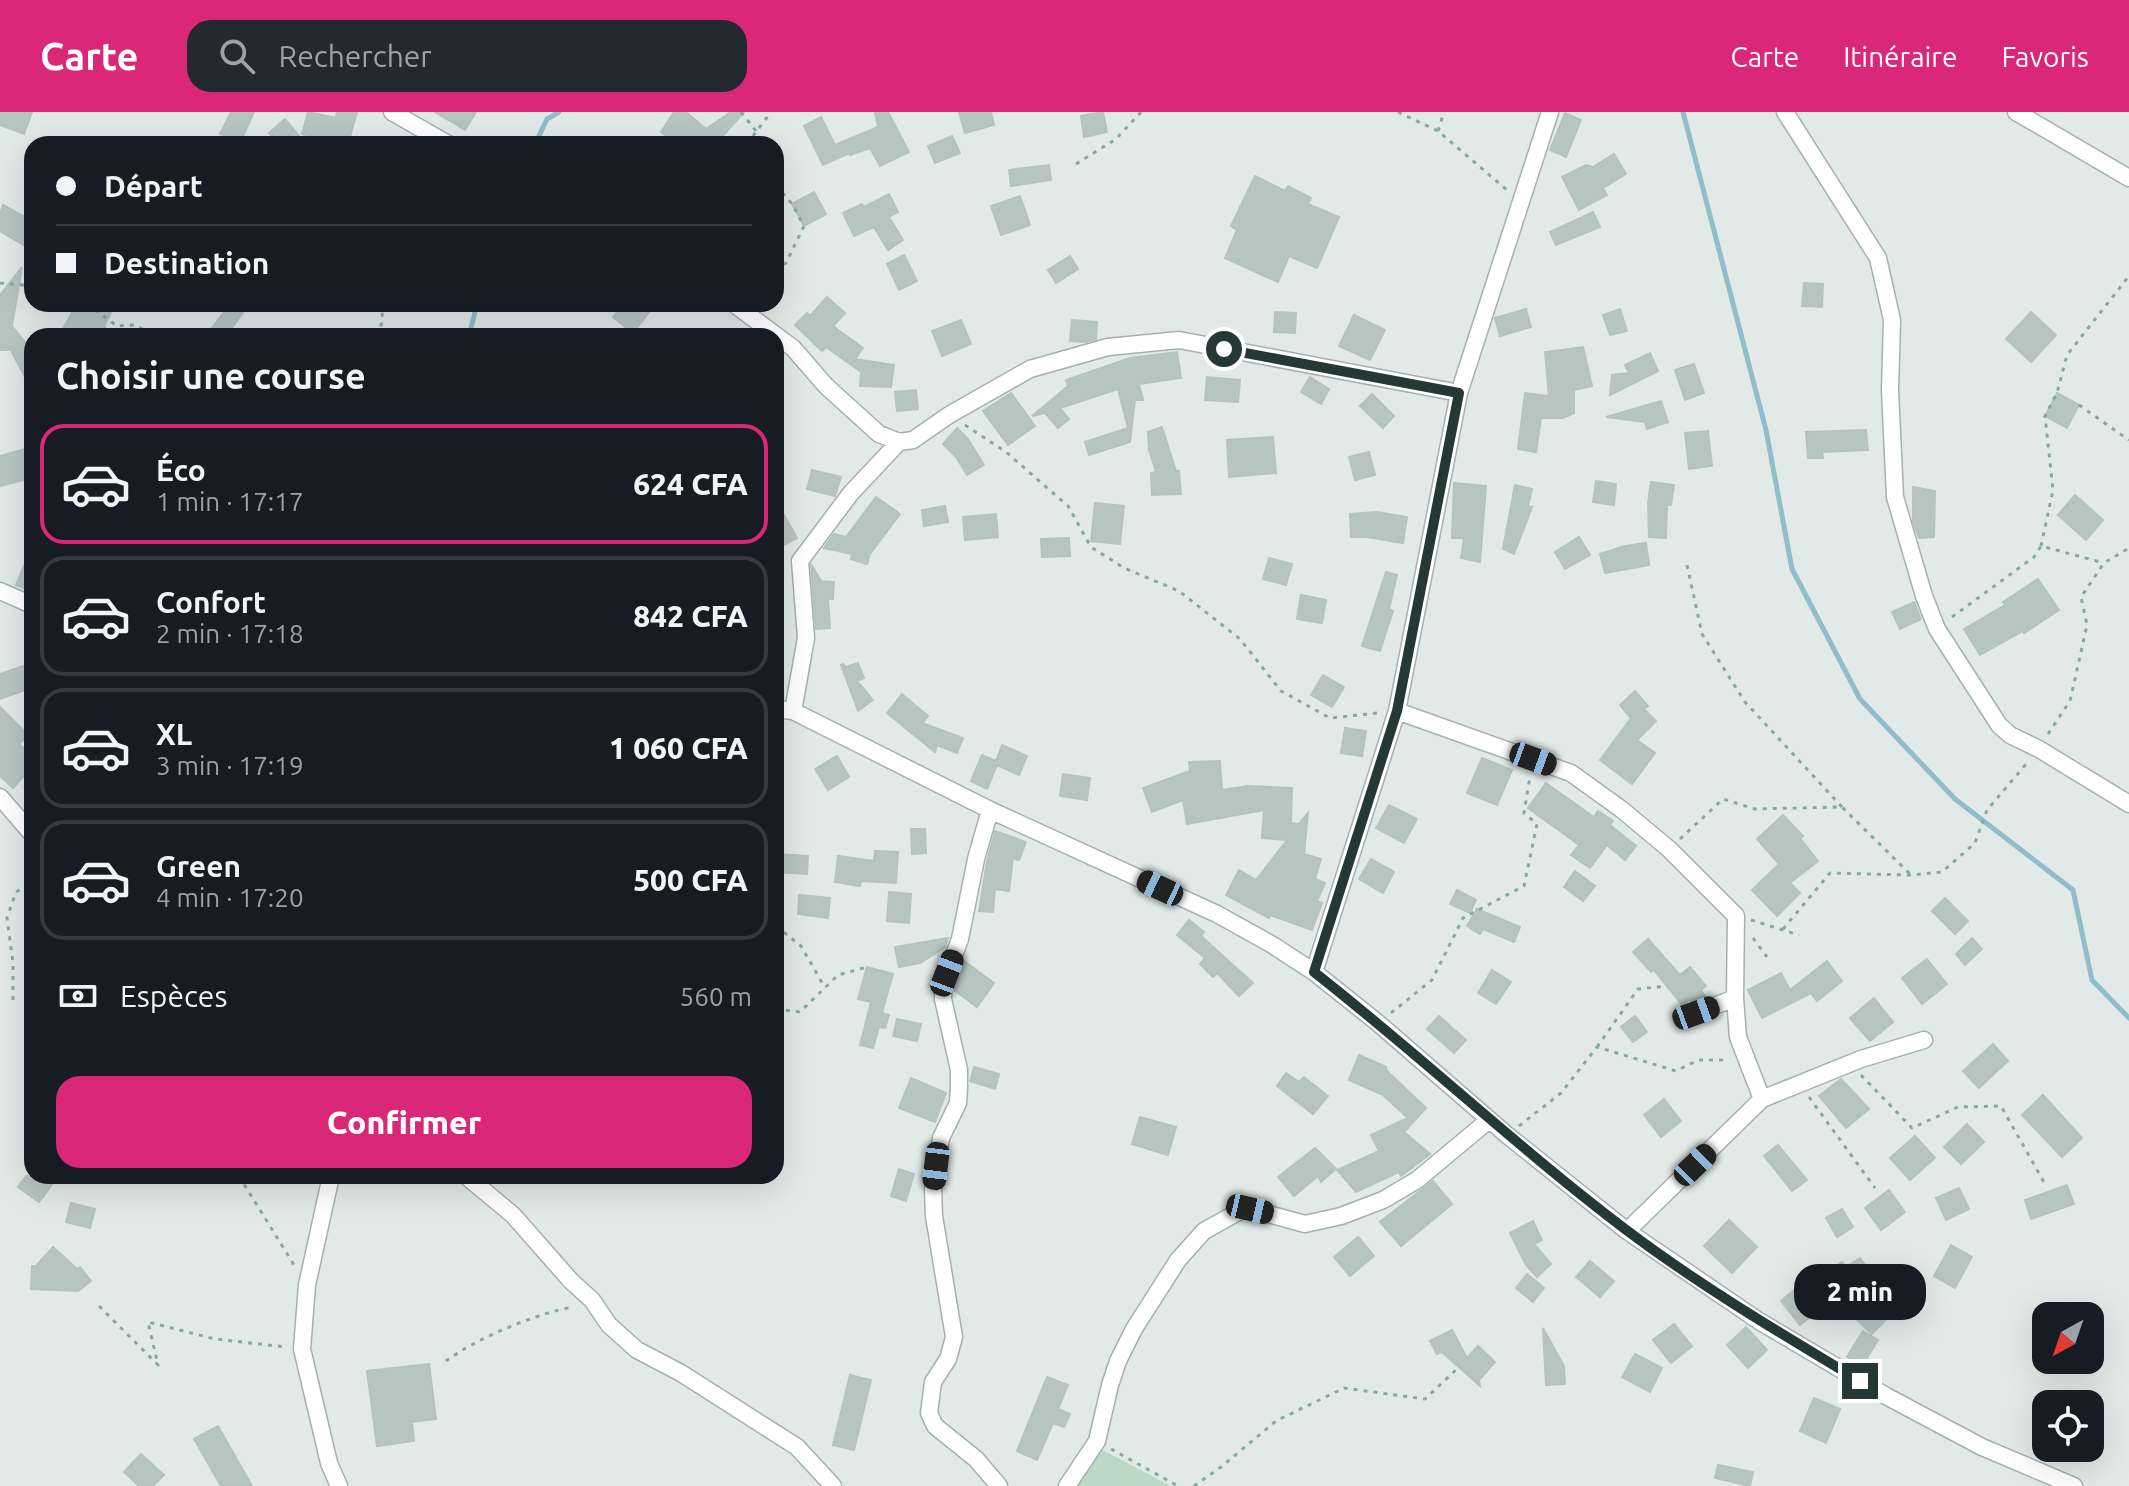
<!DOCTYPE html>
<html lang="fr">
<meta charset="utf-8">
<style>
body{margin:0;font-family:Ubuntu,sans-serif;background:#242831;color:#f1f3f6;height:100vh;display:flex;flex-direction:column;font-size:30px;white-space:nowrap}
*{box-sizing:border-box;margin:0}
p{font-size:26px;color:#9ea1a6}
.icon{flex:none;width:44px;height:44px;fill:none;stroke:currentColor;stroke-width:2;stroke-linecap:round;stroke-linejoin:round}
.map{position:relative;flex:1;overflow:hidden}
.side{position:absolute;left:24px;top:216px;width:760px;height:856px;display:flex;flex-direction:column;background:#171b24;border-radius:24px;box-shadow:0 8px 32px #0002}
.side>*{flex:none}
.top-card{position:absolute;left:24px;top:24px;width:760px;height:176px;border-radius:24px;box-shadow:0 8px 32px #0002;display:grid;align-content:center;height:176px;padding:0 32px;background:#171b24}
.needle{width:52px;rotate:220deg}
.fabs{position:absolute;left:2032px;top:1190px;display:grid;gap:16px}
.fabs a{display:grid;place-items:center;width:72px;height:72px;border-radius:16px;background:#171b24;box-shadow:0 8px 32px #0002;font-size:40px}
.end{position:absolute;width:36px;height:36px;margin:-18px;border:10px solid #243935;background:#fff;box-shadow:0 0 0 4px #fff}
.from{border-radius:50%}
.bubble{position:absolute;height:56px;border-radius:24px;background:#171b24;box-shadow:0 8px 32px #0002;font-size:26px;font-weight:800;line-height:56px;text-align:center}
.car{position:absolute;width:24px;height:48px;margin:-24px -12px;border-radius:10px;box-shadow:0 0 6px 2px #0007;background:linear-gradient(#222 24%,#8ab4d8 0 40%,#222 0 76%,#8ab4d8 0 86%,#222 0)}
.top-card b{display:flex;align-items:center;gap:28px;height:76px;font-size:30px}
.top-card b+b{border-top:2px solid #363941}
.top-card i{width:20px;height:20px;background:#f1f3f6}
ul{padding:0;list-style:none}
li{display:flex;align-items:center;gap:24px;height:120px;margin:0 16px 12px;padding:0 16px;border:4px solid #363941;border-radius:24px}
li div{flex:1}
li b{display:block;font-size:30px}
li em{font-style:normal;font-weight:800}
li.on{border-color:#db2777}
li>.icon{width:72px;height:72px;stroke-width:1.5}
h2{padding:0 32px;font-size:36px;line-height:96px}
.pay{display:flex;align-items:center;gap:20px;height:88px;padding:0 32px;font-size:30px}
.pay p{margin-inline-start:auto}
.primary-button{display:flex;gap:16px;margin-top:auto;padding:16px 32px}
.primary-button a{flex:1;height:92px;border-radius:24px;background:#db2777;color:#fff;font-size:32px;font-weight:800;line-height:92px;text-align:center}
header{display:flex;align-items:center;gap:48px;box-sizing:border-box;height:112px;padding:0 40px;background:#db2777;color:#fff}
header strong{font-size:38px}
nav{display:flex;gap:44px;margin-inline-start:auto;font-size:28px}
.search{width:560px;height:72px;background:#242831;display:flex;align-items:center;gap:20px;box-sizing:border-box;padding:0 28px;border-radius:24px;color:#9ea1a6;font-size:30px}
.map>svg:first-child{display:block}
.green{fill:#bcd9c6}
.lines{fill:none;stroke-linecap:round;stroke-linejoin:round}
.stream{stroke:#8fbeca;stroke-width:5}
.building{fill:#b7c5c0;stroke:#b5c3be;stroke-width:2}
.street-casing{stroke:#a5b1ae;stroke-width:19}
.path{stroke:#85aba1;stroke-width:3;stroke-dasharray:4 6;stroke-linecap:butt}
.street{stroke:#fff;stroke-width:16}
.route{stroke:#243935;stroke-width:10}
</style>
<header>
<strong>Carte</strong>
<div class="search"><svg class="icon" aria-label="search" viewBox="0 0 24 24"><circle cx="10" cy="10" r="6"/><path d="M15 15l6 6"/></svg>Rechercher</div>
<nav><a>Carte</a><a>Itinéraire</a><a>Favoris</a></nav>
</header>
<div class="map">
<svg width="2129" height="1374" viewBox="0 0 2129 1374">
<rect width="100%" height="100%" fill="#e1eae7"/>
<path class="green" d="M1097 1335 1171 1374H1074Z"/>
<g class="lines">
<path class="stream" d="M1683 0 1766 318 1792 457 1860 587 1955 687 2073 778 2092 868 2129 906
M535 32 547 7 559 0
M469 224 477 192"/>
</g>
<path class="building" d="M0 0H32L24 22 0 13Z
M231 0H254L240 31 220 22Z
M308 0 336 6 337 0H357L348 32 302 22Z
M435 0H476L465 18Z
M674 0H686L706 17 731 0H744L719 28 724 32H676L661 20Z
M875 0H888L909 40 880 54 870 36 850 43 849 41 823 53 804 14 821 5 835 33 878 15Z
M959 0H991L994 13 965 21Z
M1103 0 1107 20 1084 25 1081 4Z
M1565 1 1581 8 1566 45 1550 38Z
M285 7 306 32H278L269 21Z
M952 24 960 41 935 51 928 34Z
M1614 42 1626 62 1603 76 1607 83 1579 98 1562 65 1586 53 1593 55Z
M1049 53 1051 68 1011 74 1009 58Z
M1255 64 1285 79 1288 74 1311 86 1308 92 1339 105 1317 156 1289 144 1278 170 1225 146 1237 118 1231 114Z
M814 80 826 102 804 114 792 92Z
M889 82 898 100 889 105 903 128 888 138 874 115 854 124 843 101 862 92 864 95Z
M1020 84 1030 113 1001 123 991 94Z
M3 93 32 109V138L0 119V102Z
M1593 100 1600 115 1556 133 1550 120Z
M904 143 917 169 899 178 887 152Z
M1070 144 1078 157 1056 171 1048 158Z
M22 155 12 214 32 239V278L8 233V238H0V183Z
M1804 171 1823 172 1822 195 1802 194Z
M827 185 845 201 833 214 863 236 855 247 894 253 891 275 860 274 861 260 826 235 822 239 795 213 807 201 810 204Z
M77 192H115L104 215 117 224H59Z
M230 192H249L226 224H206Z
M623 192H638L649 200 633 221 613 205Z
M1526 197 1531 215 1500 224 1495 206Z
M1620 197 1627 219 1610 223 1603 203Z
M1275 200 1296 201 1295 221 1274 220Z
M2031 200 2056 223 2031 250 2006 227Z
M1354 203 1385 218 1370 248 1339 234Z
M961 208 971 232 942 244 932 219Z
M1072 208 1097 210 1096 227 1086 230 1070 229Z
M1583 235 1592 274 1574 278V301L1563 306H1541L1536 340 1518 337 1525 281 1549 284 1545 240Z
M1177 240 1181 266 1139 272 1143 288H1135L1130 330 1089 343 1085 330 1128 316 1118 277 1060 296 1069 307 1058 316 1045 301 1032 304 1068 274 1066 268 1130 246Z
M1650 241 1658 259 1610 283 1612 263 1629 261 1625 253Z
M1694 252 1704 281 1685 288 1675 258Z
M1207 265 1240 268 1238 290 1205 288Z
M1310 265 1329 277 1321 292 1301 280Z
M916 278 918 297 897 299 895 280Z
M1011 281 1035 314 1008 333 983 299Z
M2057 281 2079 293 2067 316 2045 304Z
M1372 282 1394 304 1383 316 1360 294Z
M1661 289 1668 310 1647 317 1645 310 1606 305Z
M1162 315 1176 359H1179L1181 382 1152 383 1151 361 1156 360 1149 338 1148 320Z
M957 316 968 327 984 353 967 363 956 345 943 332Z
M1866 318 1868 338 1822 340 1823 346H1808L1806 320Z
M1708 319 1712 354 1689 357 1685 321Z
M1273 325 1276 361 1229 365 1227 328Z
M32 335V366L0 374V344Z
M1369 340 1375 363 1355 368 1349 345Z
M812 358 841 365 835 384 807 377Z
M1596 369 1616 372 1614 393 1593 390Z
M1651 370 1674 373 1671 393H1667L1666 426 1649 425 1648 391Z
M1454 371 1486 374 1480 450 1461 446 1464 426H1452Z
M1515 373 1532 377 1528 394 1532 395 1514 442 1503 437Z
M1913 375 1935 379 1934 425 1919 426 1913 409Z
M2075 383 2103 408 2086 428 2058 403Z
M876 385 900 402 870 442 867 452 851 447 852 442 824 436 834 422 846 425Z
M776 389 797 426 776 437Z
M1095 391 1124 394 1120 432 1091 429Z
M945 394 948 410 924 414 922 398Z
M1376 400 1407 405 1403 431 1367 425H1351L1350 402Z
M996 402 998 425 965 428 963 405Z
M1579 425 1590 443 1565 457 1555 440Z
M1069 426 1070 444 1042 445 1041 427Z
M1646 431 1649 453 1605 461 1600 442 1625 434Z
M32 435V479L16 473Z
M1269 446 1292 452 1286 473 1263 467Z
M811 452 821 469 834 470 833 487H828L830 516 816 517Z
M1386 460 1397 463 1389 497 1393 499 1380 539 1362 534Z
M2038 467 2059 498 2024 521 2023 519 1980 543 1964 517 2005 493 2003 490Z
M1301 483 1326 488 1322 511 1297 507Z
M1914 490 1921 507 1900 517 1892 500Z
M858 551 864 566 857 569 873 588 858 599 841 553 843 552 846 555Z
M23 554 31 576 0 587V562Z
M1323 563 1344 575 1332 595 1311 583Z
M1635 579 1648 594 1644 597 1656 609 1637 628 1655 641 1632 672 1600 648 1631 606 1620 593Z
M902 582 928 604 922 611 963 626 957 641 937 633 935 640 887 601Z
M0 595 28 623 19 632 32 644V655L13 676 0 664Z
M1345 616 1366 619 1362 644 1341 641Z
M1002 633 1027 644 1019 663 997 653 987 677 971 669 982 643 996 649Z
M837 644 849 665 828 678 815 657Z
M1482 646 1512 658 1497 693 1467 681Z
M1220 649 1222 678 1248 674 1292 676 1291 711 1299 712 1308 701 1304 742 1321 747 1315 767 1325 771 1317 789 1322 791 1312 818 1270 803 1269 806 1226 783 1239 758 1256 768 1287 728 1262 726 1264 698 1187 712 1183 688 1152 700 1143 676 1190 659 1189 650Z
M1063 662 1090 666 1087 688 1060 684Z
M1546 671 1594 705 1598 699 1613 709 1610 713 1636 734 1625 748 1607 733 1590 756 1571 743 1579 733 1528 696Z
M1389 693 1417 707 1404 731 1376 716Z
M1783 703 1803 724 1800 726 1818 749 1790 771 1800 781 1777 804 1752 778 1779 752 1757 727Z
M911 717H925L926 741 912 742Z
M995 719 1026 730 1019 748 1013 746 1009 779 995 777 993 800 979 799 987 750Z
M875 739 898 740 896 771 861 769 860 774 835 770 838 744 874 749Z
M776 742 808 744 807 762 776 760Z
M1371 747 1394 760 1383 781 1359 767Z
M1575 759 1595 774 1583 789 1564 775Z
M1457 778 1476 788 1470 801 1450 792Z
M889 780 911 782 909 811 887 809Z
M799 783 830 786 828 806 798 802Z
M1945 786 1968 809 1955 822 1932 799Z
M1477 797 1520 815 1514 830 1483 817 1480 822 1467 814Z
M1189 808 1204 820 1201 824 1253 871 1239 884 1217 861 1213 865 1200 852 1205 846 1177 823Z
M948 826 945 835 920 851 899 855 895 835Z
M1972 826 1982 837 1965 853 1956 842Z
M1648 827 1680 863 1690 855 1706 874 1701 878 1706 886 1692 891 1690 887 1682 893 1654 858 1651 860 1633 840Z
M1927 847 1947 872 1922 892 1902 866Z
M964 849 994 871 977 895 954 878Z
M1827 849 1842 869 1817 889 1811 881 1762 906 1748 878 1781 861 1790 878Z
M867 855 893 862 882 901 889 903 885 916 879 915 873 936 860 933 871 890 858 887Z
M1492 858 1511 870 1496 892 1478 881Z
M1874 886 1893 910 1870 929 1850 906Z
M1439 904 1466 928 1454 941 1427 917Z
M1635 904 1647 920 1633 930 1621 915Z
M897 907 921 912 917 929 893 924Z
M1993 932 2008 949 1979 976 1963 959Z
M1359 943 1386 955V958L1426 996 1404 1020 1430 1042 1401 1064 1399 1060 1356 1080 1337 1058 1379 1039 1371 1023 1408 1006 1383 983 1349 968Z
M974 955 999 962 995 977 970 969Z
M1286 961 1299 970 1304 965 1328 984 1313 1002 1277 974Z
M911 966 946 981 935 1010 899 996Z
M1841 967 1869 997 1846 1016 1819 984Z
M2043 983 2082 1026 2062 1045 2022 1003Z
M1664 987 1681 1009 1661 1025 1644 1003Z
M1140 1005 1176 1015 1168 1043 1132 1032Z
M1967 1012 1984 1030 1961 1052 1944 1035Z
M1915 1024 1935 1046 1910 1068 1890 1046Z
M1778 1033 1807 1068 1792 1079 1764 1044Z
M1315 1036 1336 1057 1321 1070 1318 1064 1294 1084 1278 1065Z
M899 1057 914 1062 906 1089 891 1084Z
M26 1064H58L39 1090 18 1075Z
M1433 1069 1452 1092 1401 1134 1380 1110Z
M2067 1073 2074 1092 2031 1107 2025 1088Z
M1959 1076 1969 1097 1946 1108 1936 1086Z
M1889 1078 1905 1100 1881 1118 1865 1096Z
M71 1091 95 1097 90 1116 66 1110Z
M1842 1097 1853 1115 1837 1125 1826 1106Z
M1729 1108 1757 1135 1732 1161 1704 1134Z
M1533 1109 1542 1128 1534 1132 1551 1152 1537 1165 1526 1153 1510 1121Z
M1358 1125 1374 1144 1350 1164 1334 1145Z
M1951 1133 1972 1145 1955 1176 1934 1164Z
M53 1135 77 1157 80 1155 91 1169 78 1179 31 1177 32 1154H36Z
M1860 1146 1873 1164 1858 1174 1890 1203 1872 1222 1834 1186 1800 1213 1781 1189 1799 1174 1801 1176 1823 1154 1829 1160 1842 1150 1846 1155Z
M1590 1149 1614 1169 1600 1185 1576 1165Z
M1527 1162 1544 1176 1533 1190 1516 1176Z
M1674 1212 1692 1234 1671 1251 1653 1228Z
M1746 1215 1767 1238 1748 1256 1727 1233Z
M1543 1216 1564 1254 1565 1272 1546 1273Z
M1452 1218 1467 1246 1478 1234 1495 1250 1479 1268 1480 1274 1442 1240 1437 1242 1430 1229Z
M1863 1219 1878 1228 1862 1254 1847 1245Z
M1635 1242 1662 1256 1650 1280 1622 1265Z
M429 1252 436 1307 412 1310 414 1329 377 1334 367 1259Z
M850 1263 871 1268 854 1338 833 1333Z
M1047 1265 1068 1273 1058 1297 1070 1302 1064 1315 1053 1311 1037 1348 1017 1339Z
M1814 1286 1840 1297 1826 1331 1800 1319Z
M218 1314 252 1374H221L194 1327Z
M141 1342 164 1363 153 1374H139L124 1360Z
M1718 1353 1753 1360 1750 1374 1715 1366Z"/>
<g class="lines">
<g class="street-casing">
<path id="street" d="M392 0 448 32
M1785 0 1878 146 1892 208 1890 278 1895 385 1924 484 1937 517 1999 613 2010 623 2039 637 2129 692
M2016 0 2129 66
M734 192 793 236 826 274 879 322 899 330 913 328 949 303 1030 257 1108 235 1179 228 1459 281
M0 479 32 493
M776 597 793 599 990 698 1217 802 1271 832 1314 860 1378 911 1507 1023 1627 1119 1759 1209 1886 1284 1982 1335 2074 1374
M793 599 806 526 800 449 851 381 899 330
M1397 599 1571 661 1621 697 1669 737 1736 804 1735 886
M0 685 32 722
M990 698 976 747 960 827 943 872V887L959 958V975L958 991 941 1026 933 1077 934 1104 954 1225 948 1247 933 1270 929 1301 935 1314 976 1347 999 1374
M1314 860 1397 599 1459 281 1550 0
M1696 901 1735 886 1738 925 1762 987
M331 1064 307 1173 302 1237 329 1351 339 1374
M466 1064 513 1103 571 1169 592 1188 609 1213 637 1238 681 1261 797 1335 833 1374
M1627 1119 1762 987 1861 947 1924 928
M1067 1374 1097 1329 1110 1273 1118 1249 1134 1217 1178 1148 1204 1119 1240 1099 1250 1097 1305 1112 1341 1104 1383 1088 1417 1068 1489 1008"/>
</g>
<path class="path" d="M741 0 756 19
M1398 0 1438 19 1507 78
M1438 19 1444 0
M747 32 771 0
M1076 52 1116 27 1141 0
M776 73 792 92 804 114 786 151 776 156
M0 171 32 174
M87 192 117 214 135 213 154 224
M378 224 383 206 380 192
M2079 293 2129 328
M965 313 1006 340 1068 394 1091 435 1124 456 1179 479 1240 527 1281 579 1330 606 1378 601
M2041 434 2053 378 2045 304 2057 281 2067 243 2129 164
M1687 453 1702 522 1745 590 1842 695
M1952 505 2034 445 2041 434 2104 451
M2048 622 2070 589 2087 513 2081 485 2104 451 2129 436
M1680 727 1723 687 1755 697 1842 695 1911 763
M1751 808 1799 823
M776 814 801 834 825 876
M1783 817 1830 761 1911 763 1942 760 1975 731 1987 698 2027 651
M1753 826 1767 845
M13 888V851L7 806 16 780 32 771
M776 897 800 900 838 863 867 855
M1391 901 1432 868 1463 806 1524 774 1537 712 1524 701 1530 664
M1597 935 1638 877 1667 874
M1861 963 1912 1016 1958 995 2001 994 2045 1072
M1809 985 1875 1076
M1519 1014 1561 981 1597 935 1676 959 1698 948H1727
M239 1064 294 1153
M99 1194 158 1253 148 1210 215 1227 286 1235
M446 1249C475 1227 537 1201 573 1195
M1111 1337 1178 1374
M1194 1374 1221 1355 1276 1309 1344 1276 1425 1287 1459 1255"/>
<use href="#street" class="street"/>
</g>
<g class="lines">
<path class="route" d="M1224 237 1459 281 1397 599 1314 860C1420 943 1517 1035 1625 1117 1699 1173 1780 1221 1860 1269"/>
</g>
</svg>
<div class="fabs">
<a><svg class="needle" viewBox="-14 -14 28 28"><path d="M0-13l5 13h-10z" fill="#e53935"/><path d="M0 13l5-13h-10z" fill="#9ea1a6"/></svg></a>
<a><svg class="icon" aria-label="locate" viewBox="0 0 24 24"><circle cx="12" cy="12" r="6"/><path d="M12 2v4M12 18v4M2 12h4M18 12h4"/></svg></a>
</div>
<i class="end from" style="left:1224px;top:237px"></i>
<i class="end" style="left:1860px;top:1269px"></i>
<div class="bubble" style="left:1794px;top:1152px;width:132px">2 min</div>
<i class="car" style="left:1533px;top:647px;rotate:110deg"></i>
<i class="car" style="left:1160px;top:776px;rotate:295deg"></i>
<i class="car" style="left:947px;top:861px;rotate:21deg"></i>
<i class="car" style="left:1696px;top:901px;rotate:70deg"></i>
<i class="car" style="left:1695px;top:1053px;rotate:46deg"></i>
<i class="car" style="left:936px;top:1054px;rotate:187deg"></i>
<i class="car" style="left:1250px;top:1097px;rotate:103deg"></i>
<div class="top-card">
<b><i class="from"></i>Départ</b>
<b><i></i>Destination</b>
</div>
<section class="side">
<h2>Choisir une course</h2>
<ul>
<li class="on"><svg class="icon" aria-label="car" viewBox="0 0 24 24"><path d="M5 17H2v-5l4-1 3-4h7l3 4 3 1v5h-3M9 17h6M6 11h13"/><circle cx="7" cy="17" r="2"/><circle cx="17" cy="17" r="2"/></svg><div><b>Éco</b><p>1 min · 17:17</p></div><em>624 CFA</em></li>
<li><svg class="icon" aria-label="car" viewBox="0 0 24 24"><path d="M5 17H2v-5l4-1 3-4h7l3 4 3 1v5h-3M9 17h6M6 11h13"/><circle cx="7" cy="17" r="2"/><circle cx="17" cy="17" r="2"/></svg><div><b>Confort</b><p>2 min · 17:18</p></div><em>842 CFA</em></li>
<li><svg class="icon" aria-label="car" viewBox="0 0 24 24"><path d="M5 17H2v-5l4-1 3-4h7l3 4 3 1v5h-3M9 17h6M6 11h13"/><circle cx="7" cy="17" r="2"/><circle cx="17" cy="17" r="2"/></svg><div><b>XL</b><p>3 min · 17:19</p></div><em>1 060 CFA</em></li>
<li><svg class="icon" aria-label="car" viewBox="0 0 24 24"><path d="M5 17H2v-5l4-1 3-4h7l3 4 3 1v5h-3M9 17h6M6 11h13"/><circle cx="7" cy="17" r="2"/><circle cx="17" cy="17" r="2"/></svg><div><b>Green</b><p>4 min · 17:20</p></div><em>500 CFA</em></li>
</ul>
<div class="pay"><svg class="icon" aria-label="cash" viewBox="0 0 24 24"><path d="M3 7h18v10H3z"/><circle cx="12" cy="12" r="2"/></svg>Espèces<p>560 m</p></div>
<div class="primary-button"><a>Confirmer</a></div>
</section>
</div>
